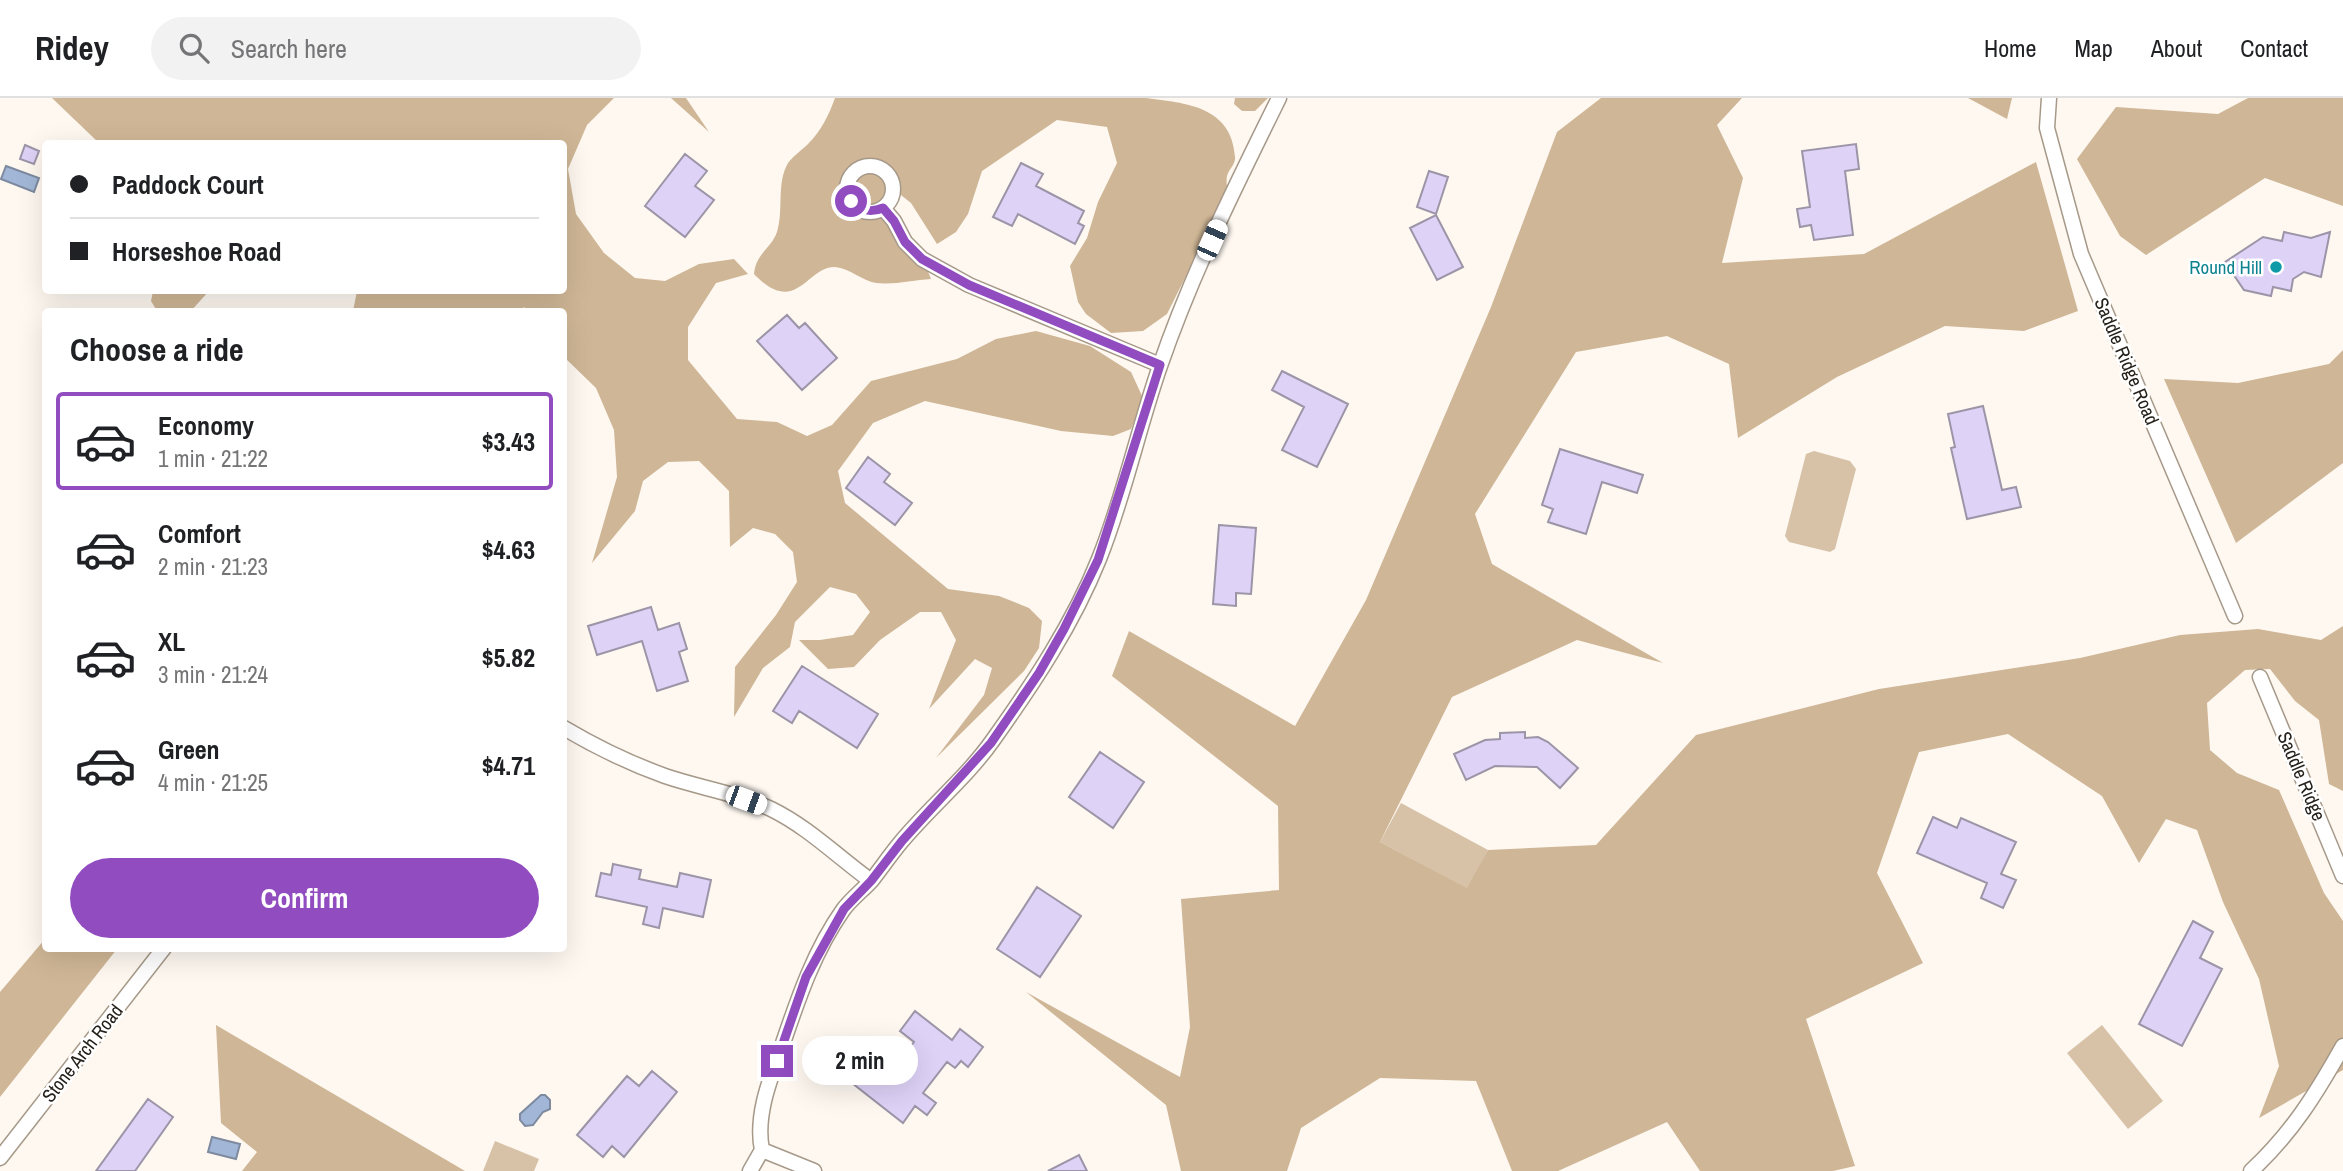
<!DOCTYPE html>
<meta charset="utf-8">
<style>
body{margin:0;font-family:"Archivo Narrow",sans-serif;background:#f2f2f2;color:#202124;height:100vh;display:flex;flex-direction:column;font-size:26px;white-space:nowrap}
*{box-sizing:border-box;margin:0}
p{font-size:23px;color:#757577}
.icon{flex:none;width:38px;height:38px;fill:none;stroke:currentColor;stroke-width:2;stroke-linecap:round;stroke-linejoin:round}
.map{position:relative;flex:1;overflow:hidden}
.panel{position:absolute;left:42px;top:210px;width:525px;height:644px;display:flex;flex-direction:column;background:#fff;border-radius:7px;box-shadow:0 7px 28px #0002}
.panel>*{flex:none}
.hud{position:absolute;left:42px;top:42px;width:525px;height:154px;border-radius:7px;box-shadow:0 7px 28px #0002;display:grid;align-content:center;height:154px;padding:0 28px;background:#fff}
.end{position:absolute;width:32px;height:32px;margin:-16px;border:9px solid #914cc0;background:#fff;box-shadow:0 0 0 4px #fff}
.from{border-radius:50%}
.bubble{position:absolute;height:49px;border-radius:24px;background:#fff;box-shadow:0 7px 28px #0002;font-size:23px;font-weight:700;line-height:49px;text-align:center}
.car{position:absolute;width:21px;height:42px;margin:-21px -10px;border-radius:9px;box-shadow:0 0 5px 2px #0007;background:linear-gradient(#fff 24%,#345 0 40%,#fff 0 76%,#345 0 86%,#fff 0)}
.hud b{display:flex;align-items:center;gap:24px;height:66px;font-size:26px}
.hud b+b{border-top:2px solid #e0e0e0}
.hud i{width:18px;height:18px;background:#202124}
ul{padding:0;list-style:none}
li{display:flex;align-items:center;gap:21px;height:98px;margin:0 14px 10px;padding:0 14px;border:4px solid transparent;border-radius:7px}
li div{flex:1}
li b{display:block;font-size:26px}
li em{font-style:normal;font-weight:700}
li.current{border-color:#914cc0}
li>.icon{width:63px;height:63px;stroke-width:1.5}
h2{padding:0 28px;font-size:32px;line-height:84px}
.primary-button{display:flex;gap:14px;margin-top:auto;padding:14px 28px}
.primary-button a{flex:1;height:80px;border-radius:42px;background:#914cc0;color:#fff;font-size:28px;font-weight:700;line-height:80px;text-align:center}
header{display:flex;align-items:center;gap:42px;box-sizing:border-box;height:98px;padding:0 35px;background:#fff;border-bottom:2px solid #e0e0e0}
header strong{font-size:33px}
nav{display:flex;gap:38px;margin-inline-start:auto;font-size:24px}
.search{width:490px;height:63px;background:#f2f2f2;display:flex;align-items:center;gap:18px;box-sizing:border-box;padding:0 24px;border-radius:38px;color:#757577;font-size:26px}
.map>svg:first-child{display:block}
.green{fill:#d7c2a8}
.forest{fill:#cfb696}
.water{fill:#a2b7d7;stroke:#7d8a9f;stroke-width:2}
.building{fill:#ded2f7;stroke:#9b95a7;stroke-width:2}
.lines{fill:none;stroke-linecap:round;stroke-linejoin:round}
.street-casing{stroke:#a69989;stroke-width:17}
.street{stroke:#fff;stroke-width:14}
.route{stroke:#914cc0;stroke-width:9}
.culture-dot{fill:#0f9aa8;stroke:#fff;stroke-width:2.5}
.labels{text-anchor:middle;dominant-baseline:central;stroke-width:5;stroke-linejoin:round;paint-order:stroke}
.culture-label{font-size:19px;fill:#0d838f;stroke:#fff;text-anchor:end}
.street-label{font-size:19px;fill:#26211b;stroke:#fff}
</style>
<header>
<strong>Ridey</strong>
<div class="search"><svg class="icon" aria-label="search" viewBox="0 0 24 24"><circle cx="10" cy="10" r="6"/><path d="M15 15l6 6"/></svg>Search here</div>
<nav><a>Home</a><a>Map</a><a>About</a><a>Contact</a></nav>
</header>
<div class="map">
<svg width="2343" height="1073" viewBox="0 0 2343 1073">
<rect width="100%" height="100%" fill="#fef8f1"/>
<path class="green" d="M1814 353 1850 363 1856 371 1835 451 1830 454 1789 444 1785 438 1806 356Z
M1401 705 1488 752 1468 791 1380 744Z
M2102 927 2163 1003 2128 1031 2067 955Z
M495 1043 539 1061 534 1073H483Z"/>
<path class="forest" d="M52 0H614L587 27 568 71 576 116 604 155 635 180 665 183 699 166 734 161 748 176 716 185 688 229V262L737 321 777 324 807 338 832 327 871 283 957 261 996 241 1036 233 1090 248 1131 274 1143 300 1131 331 1113 338 1061 333 925 303 873 325 838 373 845 405 948 491 999 498 1029 510 1042 523 1039 550 1024 573 936 660 984 597 992 570 975 561 929 611 956 542 941 514H920L880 542 854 569 828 571 799 542H820L853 537 870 514 856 496 830 489 795 524 790 549 763 570 734 619 735 569 776 517 797 484 793 454 775 436 753 430 730 449 729 393 699 363 668 364 643 383 635 413 592 465 617 379 614 332 596 290 564 259V214L528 213 524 209 520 214 353 213 357 193 564 192V46L99 45Z
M671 0H686L709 34Z
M835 0H1146C1185 5 1232 8 1235 59 1236 66 1229 71 1227 78 1226 83 1227 90 1228 94L1167 216 1143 233 1111 235 1086 216 1078 204 1070 168 1087 140 1098 104 1117 65 1107 29 1057 22 982 73 968 116 956 134 937 146 911 105 892 90 891 108 919 150 931 181C914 182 894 187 876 185 862 183 850 170 835 169 807 168 796 220 754 176 756 155 771 151 777 134 784 112 776 86 788 65 793 58 802 52 808 46 821 33 829 17 835 0Z
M1235 0H1268L1255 13H1242L1234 6Z
M1601 0H1742L1717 27 1743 80 1722 165 1864 156 2036 64 2078 213 2024 233 1945 228 1837 279 1738 340 1729 266 1667 238 1576 254 1475 416 1492 466 1663 565 1577 542 1452 599 1380 744 1467 790 1488 752 1596 747 1696 637 1879 591 2080 560 2180 537 2258 531 2321 542 2343 528V693L2329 686 2319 622 2295 603 2270 571 2245 572 2207 605 2210 652 2237 675 2279 692 2324 795 2343 823V972L2259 1020 2279 968 2259 881 2223 804 2197 732 2166 721 2139 765 2102 698 2008 636 1919 654 1877 775 1923 865 1806 921 1855 1068 1833 1073H1700L1667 1024 1558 1073H1512L1476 983 1380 980 1301 1030 1287 1073H1181L1166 1007 1026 894 1180 979 1190 929 1181 801 1279 792 1278 708 1112 578 1129 533 1295 628 1366 502 1491 209 1557 34Z
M1968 0H2012L2007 21Z
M2248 0H2343V108L2265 80 2146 157 2120 138 2077 61 2116 9 2218 16Z
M153 193V192L209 193 190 214 157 213 151 203Z
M2343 252V365L2236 445 2164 281 2238 285 2329 266Z
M45 841 46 850 117 851 0 999V894Z
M216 927 465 1073H242L257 1054 221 1025Z"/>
<path class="water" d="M6 68 39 80 34 94 1 81Z
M541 997H545L550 1002V1011L543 1014 533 1027 525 1028 520 1022V1016Z
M212 1039 240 1046 236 1061 208 1054Z"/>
<path class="building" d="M1856 46 1859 71 1845 73 1853 137 1814 142 1811 127 1800 129 1797 111 1810 109 1802 53Z
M25 47 39 53 34 66 20 61Z
M685 56 707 73 695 88 714 102 685 139 645 108Z
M1021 65 1043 76 1036 88 1084 113 1078 125 1084 128 1075 146 1018 116 1012 128 993 119Z
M1429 73 1448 79 1436 116 1417 109Z
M1436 117 1463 169 1437 182 1410 130Z
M2284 134 2311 140 2330 134 2321 179 2304 174 2293 181 2291 193 2273 189 2271 198 2244 192 2225 164 2263 139 2282 143Z
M787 217 799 230 805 225 837 260 802 292 757 243Z
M1282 273 1348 306 1317 369 1282 352 1304 309 1272 292Z
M1983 308 2002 392 2016 389 2021 409 1967 421 1951 350 1955 349 1948 316Z
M1560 351 1643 377 1637 395 1602 384 1586 436 1548 424 1553 411 1542 407Z
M868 359 890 376 884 384 912 405 895 427 846 390Z
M1219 427 1256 430 1251 496 1236 495V508L1213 506Z
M651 509 658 532 679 525 687 551 679 554 688 583 657 593 642 543 597 557 588 528Z
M802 568 878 616 857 650 799 613 792 625 773 613Z
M1525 634V640L1538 639 1548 644 1578 670 1560 690 1537 669 1495 668 1466 682 1454 656 1485 642 1500 641V635Z
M1100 654 1144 684 1113 730 1069 699Z
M1933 719 1957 730 1961 720 2016 744 2001 776 2016 782 2003 810 1981 800 1987 785 1917 755Z
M613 766 641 772 639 781 677 789 680 775 711 782 703 819 663 810 659 830 643 826 647 809 596 798 601 775 611 777Z
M1037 789 1081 818 1040 879 997 851Z
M2193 823 2213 834 2200 860 2222 871 2182 948 2139 926Z
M915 913 952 942 960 931 983 949 968 969 961 963 955 970 947 964 923 995 936 1005 927 1017 915 1008 903 1025 852 985 865 968 884 982 914 944 900 933Z
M652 973 677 994 624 1059 612 1048 603 1059 577 1037 627 978 639 988Z
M148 1001 173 1019 135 1073H96Z
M1079 1057 1087 1073H1048Z"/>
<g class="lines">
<g class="street-casing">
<path id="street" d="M2049 0 2047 30 2081 156 2235 518
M847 91a23 23 0 1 1 46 0a23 23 0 1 1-46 0Z
M883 110 894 123 905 144 922 161 969 187 1160 267
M2260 579 2343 778
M564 630C596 649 629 665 665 678 700 690 737 695 771 711 808 729 838 759 871 783
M762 1052 814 1073
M0 1060 164 850
M750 1073 762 1052C755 1018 770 981 782 948 798 901 814 853 843 812 851 801 863 792 872 782 882 769 891 756 901 744 930 709 967 679 993 642 1033 586 1073 526 1099 461 1124 399 1138 331 1160 268 1192 175 1236 87 1279 0
M2251 1073C2292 1035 2316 996 2343 948"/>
</g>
<use href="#street" class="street"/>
</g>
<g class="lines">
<path class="route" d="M777 963 806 879 844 811 871 783 902 743 991 645 1039 575 1064 531 1098 462 1160 267 969 187 922 161 905 144 894 123 883 110C870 115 860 113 851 103"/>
</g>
<circle class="culture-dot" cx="2276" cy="169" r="7"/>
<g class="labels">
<g class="culture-label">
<text x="2262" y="169">Round Hill</text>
</g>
<g class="street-label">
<text transform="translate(2127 263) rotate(67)">Saddle Ridge Road</text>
<text transform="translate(2302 678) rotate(67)">Saddle Ridge</text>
<text transform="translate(82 955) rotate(-52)">Stone Arch Road</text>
</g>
</g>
</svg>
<i class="end from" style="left:851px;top:103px"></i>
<i class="end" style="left:777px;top:963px"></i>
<div class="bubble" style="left:802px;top:938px;width:116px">2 min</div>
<i class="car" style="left:1212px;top:142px;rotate:24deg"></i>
<i class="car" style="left:746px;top:702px;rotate:110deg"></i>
<div class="hud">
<b><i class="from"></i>Paddock Court</b>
<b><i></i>Horseshoe Road</b>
</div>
<section class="panel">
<h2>Choose a ride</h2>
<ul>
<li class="current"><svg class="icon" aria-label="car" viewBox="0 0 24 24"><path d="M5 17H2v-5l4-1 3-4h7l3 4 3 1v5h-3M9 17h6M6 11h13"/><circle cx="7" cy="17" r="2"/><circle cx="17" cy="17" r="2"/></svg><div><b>Economy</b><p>1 min · 21:22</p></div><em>$3.43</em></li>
<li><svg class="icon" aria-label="car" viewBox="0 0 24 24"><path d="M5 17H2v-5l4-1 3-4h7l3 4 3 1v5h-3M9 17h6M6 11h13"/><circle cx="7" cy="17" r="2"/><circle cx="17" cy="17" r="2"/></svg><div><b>Comfort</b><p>2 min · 21:23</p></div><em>$4.63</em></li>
<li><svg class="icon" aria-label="car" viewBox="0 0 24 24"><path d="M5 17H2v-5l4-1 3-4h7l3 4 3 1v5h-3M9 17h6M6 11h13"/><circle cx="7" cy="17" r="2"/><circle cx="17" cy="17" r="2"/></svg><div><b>XL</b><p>3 min · 21:24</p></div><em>$5.82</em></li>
<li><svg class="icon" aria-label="car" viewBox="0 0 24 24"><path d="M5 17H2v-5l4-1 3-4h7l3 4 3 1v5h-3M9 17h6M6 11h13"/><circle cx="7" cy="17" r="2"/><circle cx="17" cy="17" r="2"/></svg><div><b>Green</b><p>4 min · 21:25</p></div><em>$4.71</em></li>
</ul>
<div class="primary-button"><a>Confirm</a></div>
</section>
</div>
